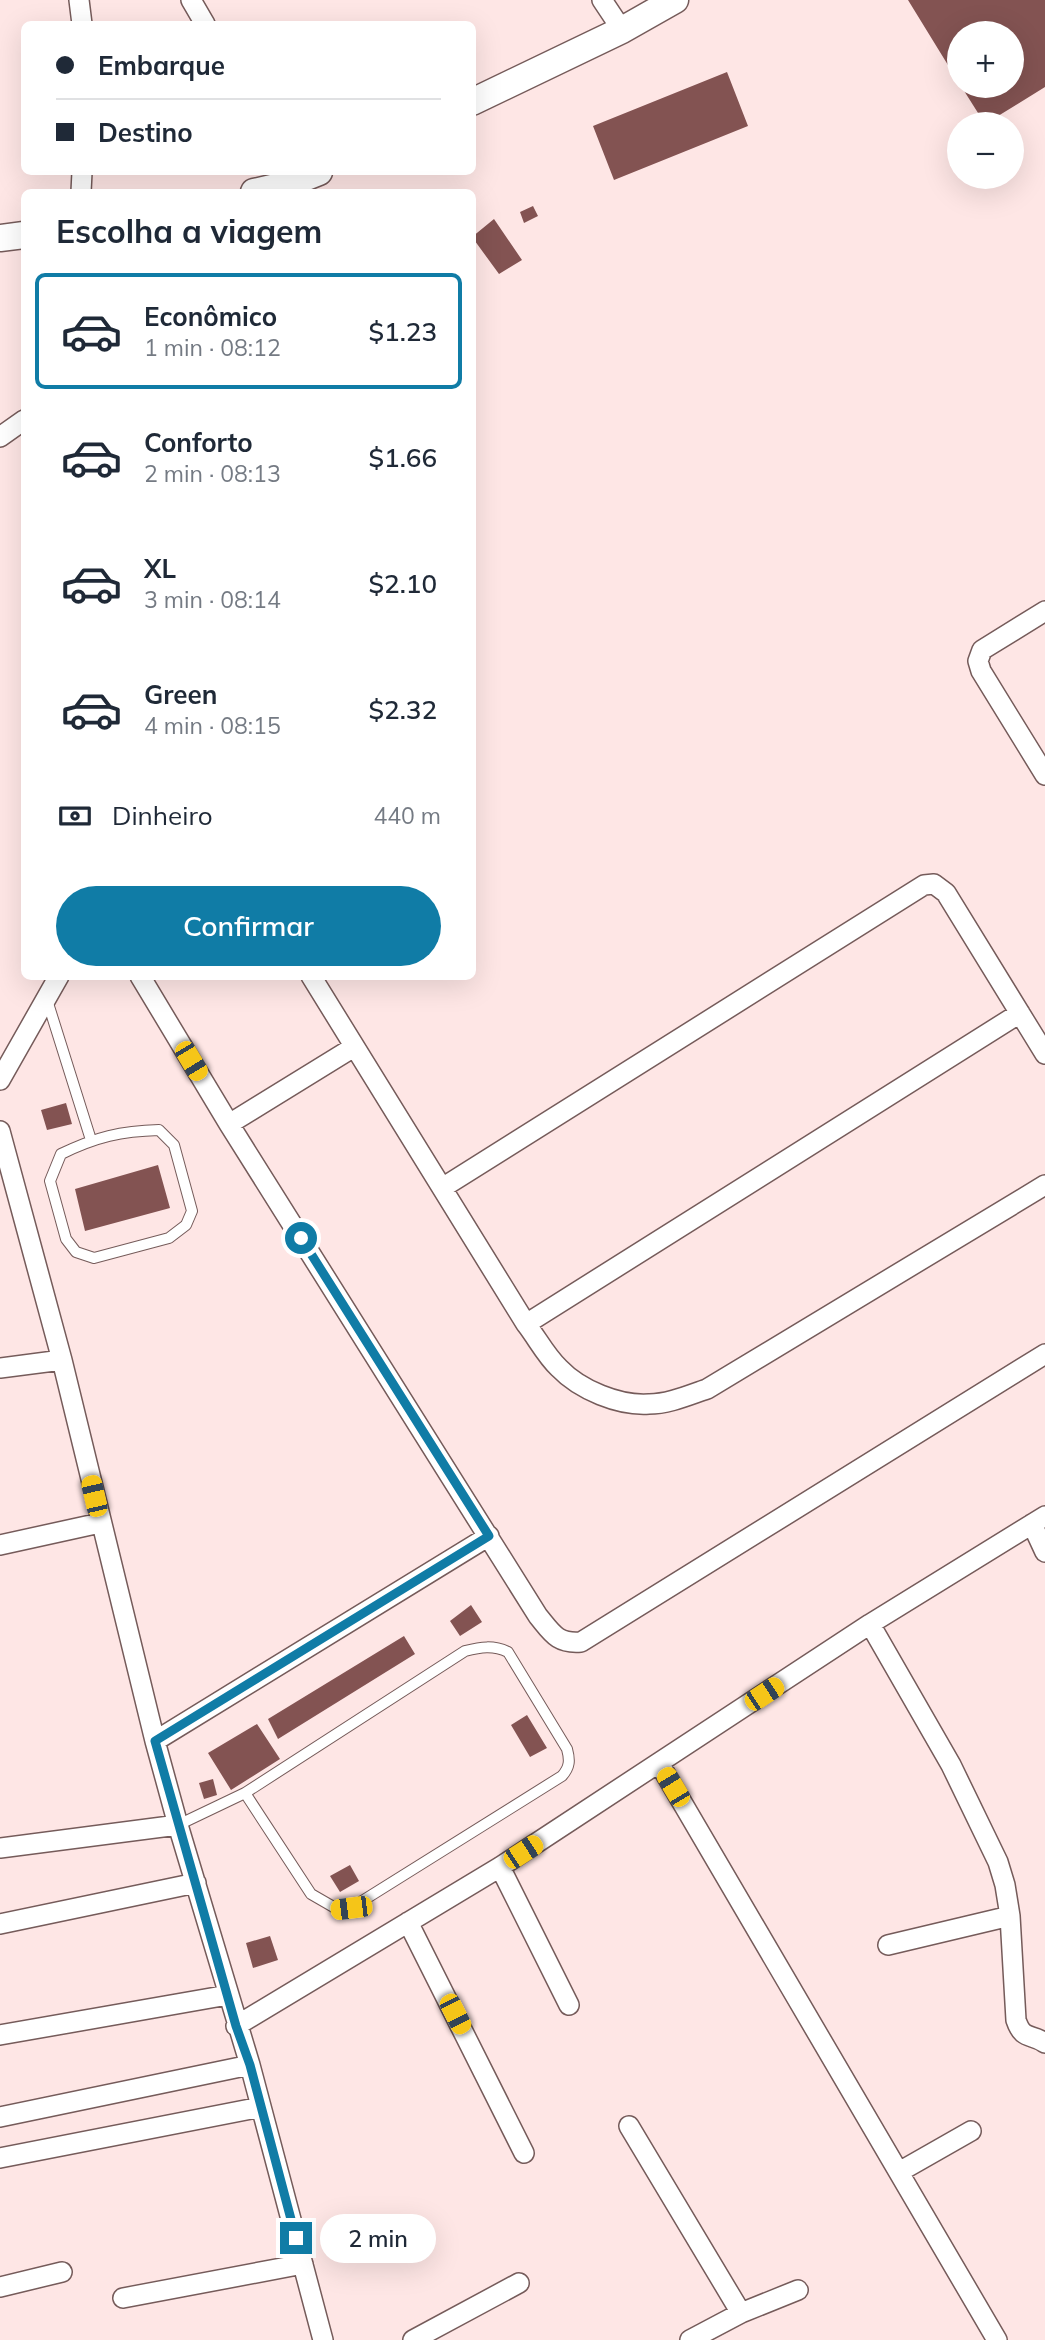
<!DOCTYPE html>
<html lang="pt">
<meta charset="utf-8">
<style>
body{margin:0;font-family:Mulish,sans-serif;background:#f2f2f3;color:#1f2937;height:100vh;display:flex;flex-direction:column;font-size:26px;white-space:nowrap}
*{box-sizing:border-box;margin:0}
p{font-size:23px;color:#747a83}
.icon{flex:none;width:38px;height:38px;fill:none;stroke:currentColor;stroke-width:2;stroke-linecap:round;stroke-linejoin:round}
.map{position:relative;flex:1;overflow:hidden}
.sheet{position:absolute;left:21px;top:189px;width:455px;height:791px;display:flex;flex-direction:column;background:#fff;border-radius:10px;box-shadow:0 7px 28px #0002}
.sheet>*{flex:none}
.banner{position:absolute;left:21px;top:21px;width:455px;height:154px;border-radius:10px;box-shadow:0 7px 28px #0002;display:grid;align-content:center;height:154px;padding:0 35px;background:#fff}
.fabs{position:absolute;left:947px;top:21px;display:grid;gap:14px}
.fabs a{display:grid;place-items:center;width:77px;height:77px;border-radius:50%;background:#fff;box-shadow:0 7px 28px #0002;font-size:35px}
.end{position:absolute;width:32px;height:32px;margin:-16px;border:9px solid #107ca6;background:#fff;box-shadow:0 0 0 4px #fff}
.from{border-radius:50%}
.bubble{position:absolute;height:49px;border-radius:24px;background:#fff;box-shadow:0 7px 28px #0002;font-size:23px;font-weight:600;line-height:49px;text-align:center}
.car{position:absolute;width:21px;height:42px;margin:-21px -10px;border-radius:9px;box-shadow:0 0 5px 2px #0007;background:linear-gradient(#f5c518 24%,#345 0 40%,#f5c518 0 76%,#345 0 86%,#f5c518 0)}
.banner b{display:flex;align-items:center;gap:24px;height:66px;font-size:26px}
.banner b+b{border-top:2px solid #e0e1e3}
.banner i{width:18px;height:18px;background:#1f2937}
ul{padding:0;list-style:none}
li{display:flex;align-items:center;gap:21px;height:116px;margin:0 14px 10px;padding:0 21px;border:4px solid transparent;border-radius:10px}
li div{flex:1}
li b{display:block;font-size:26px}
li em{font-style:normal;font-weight:600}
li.on{border-color:#107ca6}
li>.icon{width:63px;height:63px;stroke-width:1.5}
h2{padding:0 35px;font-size:32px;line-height:84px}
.pay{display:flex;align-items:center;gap:18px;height:77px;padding:0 35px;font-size:26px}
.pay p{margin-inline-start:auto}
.cta{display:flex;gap:14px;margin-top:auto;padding:14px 35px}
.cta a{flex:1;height:80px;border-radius:42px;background:#107ca6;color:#fff;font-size:28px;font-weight:600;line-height:80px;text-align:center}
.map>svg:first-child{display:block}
.building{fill:#835352}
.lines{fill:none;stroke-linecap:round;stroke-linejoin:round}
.lane-casing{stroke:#755b5a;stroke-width:12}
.street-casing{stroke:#755b5a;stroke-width:22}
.secondary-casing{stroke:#755b5a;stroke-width:29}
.lane{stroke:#fff;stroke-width:10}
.street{stroke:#fff;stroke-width:19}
.secondary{stroke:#fff;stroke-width:26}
.route{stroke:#107ca6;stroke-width:9}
</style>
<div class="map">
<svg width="1045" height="2340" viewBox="0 0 1045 2340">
<rect width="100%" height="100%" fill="#fee6e5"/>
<path class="building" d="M908 0H1045V87L985 124 961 86H1012V33H959V83Z
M727 72 748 126 614 180 593 126Z
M533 206 538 216 524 223 520 212Z
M494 219 522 260 499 274 472 237Z
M66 1103 72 1124 47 1130 41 1110Z
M158 1165 170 1208 85 1231 75 1189Z
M471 1605 482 1622 460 1636 450 1621Z
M404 1636 415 1654 278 1739 268 1719Z
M527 1715 547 1748 530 1757 511 1725Z
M257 1724 280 1759 231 1790 208 1753Z
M213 1779 217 1795 204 1799 199 1783Z
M350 1865 359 1881 340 1892 330 1876Z
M270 1936 278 1960 253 1968 246 1943Z"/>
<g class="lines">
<g class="lane-casing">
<path id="lane" d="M47 1000 91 1140
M159 1130 174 1145 192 1211 186 1225 169 1238 94 1258 76 1252 66 1239 50 1181 61 1154C96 1137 121 1131 159 1130Z
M178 1825 245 1793 465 1651C481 1647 493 1645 508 1652L567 1749C570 1760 570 1767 562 1776L351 1908 337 1909 311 1894 245 1793"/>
</g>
<g class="street-casing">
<path id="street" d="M79 0 82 24
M191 0 205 24
M602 0 622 30
M81 192 82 172
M0 437 24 420
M1045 611 982 650 978 661 981 671 1045 775
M140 976 229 1124 538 1616C552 1633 557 1644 581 1642L1045 1354
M311 976 526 1324C537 1338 546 1356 559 1368 580 1390 619 1406 649 1404 669 1404 689 1395 707 1389L1045 1185
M0 1080 59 976
M229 1124 354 1047
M0 1131 62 1360 155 1741 178 1825 250 2065 323 2340
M442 1188 924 885 934 884 946 893 1045 1054
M526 1324 1020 1013
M0 1368 62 1360
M1032 1524 1045 1552
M0 1545 100 1523
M870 1624 951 1765 998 1862 1005 1885 1010 1916 1016 2020C1023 2041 1031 2033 1045 2043
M155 1741 489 1536
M659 1763 997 2340
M0 1848 178 1825
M500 1867 569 2005
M408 1922 524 2153
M0 1924 196 1883
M888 1945 1010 1916
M236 2026 500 1867 870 1624 1045 1516
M0 2035 228 1995
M0 2117 250 2065
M629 2126 741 2313
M0 2158 261 2107
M899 2172 971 2131
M0 2287 62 2272
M123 2298 303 2264
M413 2340 519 2283
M690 2340 741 2313 798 2290"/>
</g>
<g class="secondary-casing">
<path id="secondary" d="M472 102 622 30 675 0
M254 192 289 184 319 172
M0 238 24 235"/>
</g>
<use href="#lane" class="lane"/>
<use href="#street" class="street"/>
<use href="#secondary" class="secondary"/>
</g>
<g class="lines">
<path class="route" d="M296 2238 250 2065 236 2026 155 1741 489 1536 301 1238"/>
</g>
</svg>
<div class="fabs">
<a>+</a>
<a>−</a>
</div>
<i class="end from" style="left:301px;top:1238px"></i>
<i class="end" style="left:296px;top:2238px"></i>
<div class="bubble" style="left:320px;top:2214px;width:116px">2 min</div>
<i class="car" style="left:191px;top:1061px;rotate:149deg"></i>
<i class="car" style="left:94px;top:1496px;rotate:347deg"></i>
<i class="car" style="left:764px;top:1694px;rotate:57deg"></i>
<i class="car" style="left:673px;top:1787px;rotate:329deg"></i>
<i class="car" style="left:523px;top:1852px;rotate:57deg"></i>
<i class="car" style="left:351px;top:1908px;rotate:263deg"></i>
<i class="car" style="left:455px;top:2014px;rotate:153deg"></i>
<div class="banner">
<b><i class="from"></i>Embarque</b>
<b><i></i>Destino</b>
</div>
<section class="sheet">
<h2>Escolha a viagem</h2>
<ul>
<li class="on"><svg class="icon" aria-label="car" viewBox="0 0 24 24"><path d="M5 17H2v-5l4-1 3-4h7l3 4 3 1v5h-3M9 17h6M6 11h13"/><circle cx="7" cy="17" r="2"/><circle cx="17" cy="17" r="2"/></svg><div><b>Econômico</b><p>1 min · 08:12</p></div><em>$1.23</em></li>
<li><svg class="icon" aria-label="car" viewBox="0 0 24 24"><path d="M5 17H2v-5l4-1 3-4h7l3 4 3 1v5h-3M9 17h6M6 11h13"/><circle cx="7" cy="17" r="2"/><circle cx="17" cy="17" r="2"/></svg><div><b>Conforto</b><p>2 min · 08:13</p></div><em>$1.66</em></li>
<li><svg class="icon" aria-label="car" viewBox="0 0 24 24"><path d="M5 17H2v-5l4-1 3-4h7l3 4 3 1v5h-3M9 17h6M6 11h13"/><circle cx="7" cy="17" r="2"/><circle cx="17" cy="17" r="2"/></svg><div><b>XL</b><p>3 min · 08:14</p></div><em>$2.10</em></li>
<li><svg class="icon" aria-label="car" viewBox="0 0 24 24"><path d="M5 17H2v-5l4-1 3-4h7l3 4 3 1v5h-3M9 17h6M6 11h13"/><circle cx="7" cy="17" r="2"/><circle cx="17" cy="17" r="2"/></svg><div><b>Green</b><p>4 min · 08:15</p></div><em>$2.32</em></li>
</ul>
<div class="pay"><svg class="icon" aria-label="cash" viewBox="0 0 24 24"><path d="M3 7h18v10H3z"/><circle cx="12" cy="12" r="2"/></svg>Dinheiro<p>440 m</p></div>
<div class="cta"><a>Confirmar</a></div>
</section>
</div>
